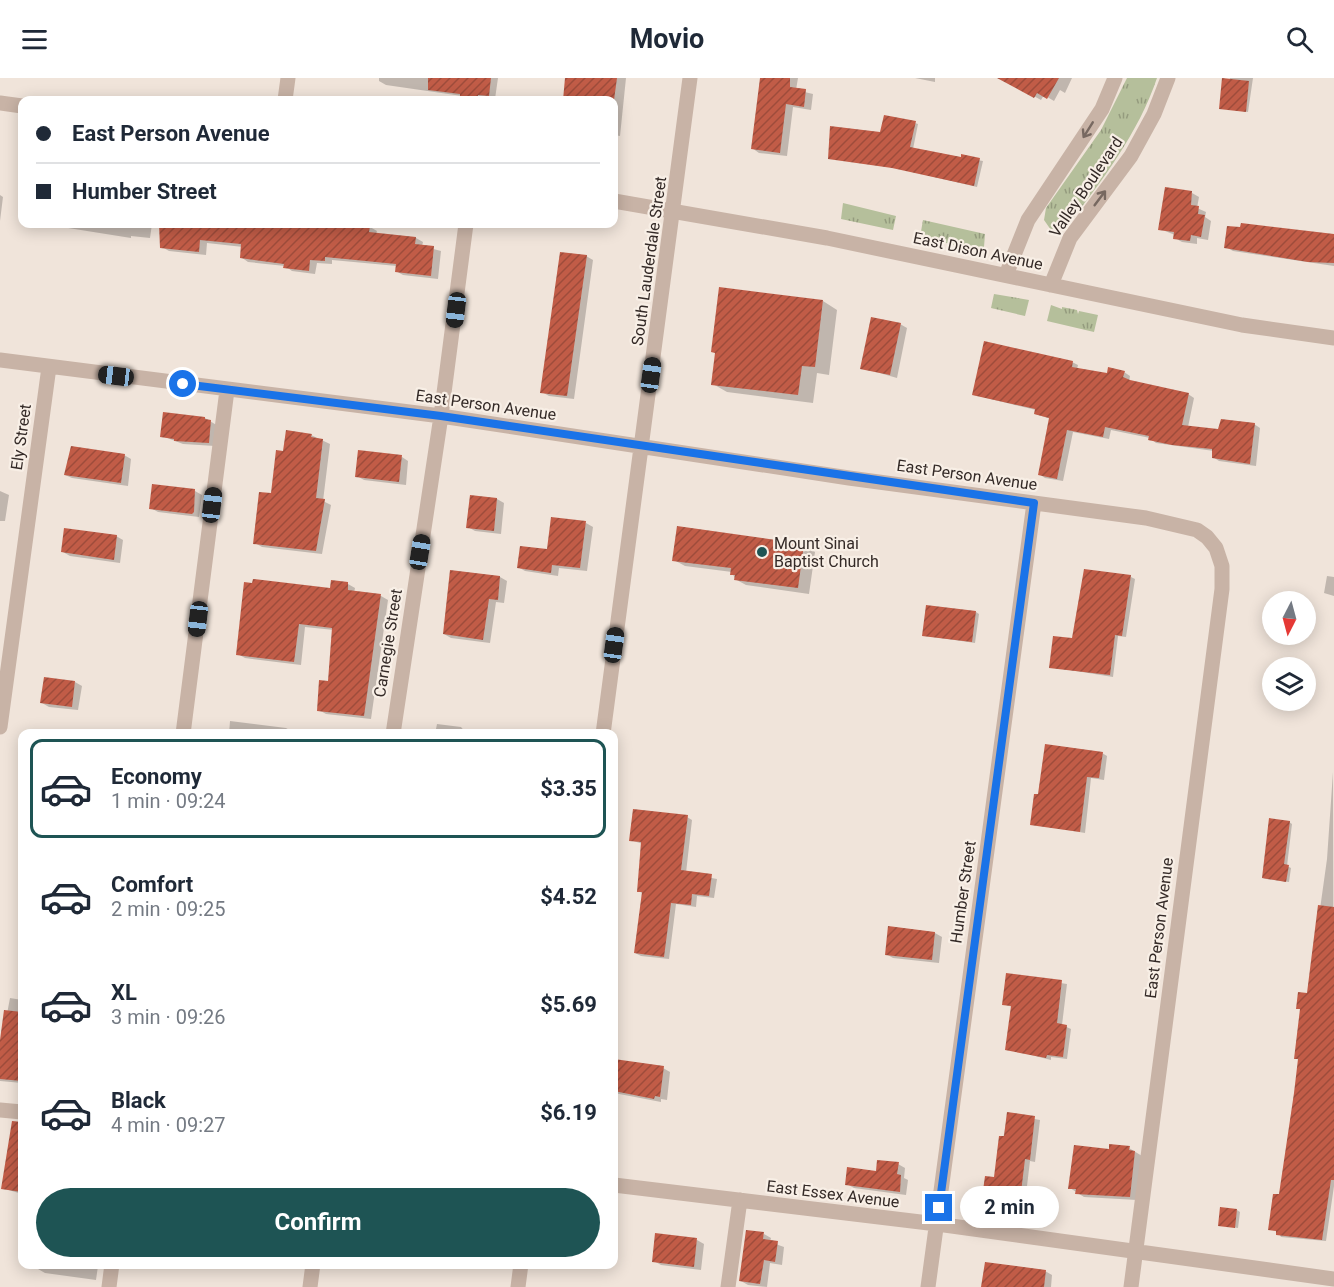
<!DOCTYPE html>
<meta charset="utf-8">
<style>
body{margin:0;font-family:Roboto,sans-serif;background:#f6f6f7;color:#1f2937;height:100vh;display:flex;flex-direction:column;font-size:22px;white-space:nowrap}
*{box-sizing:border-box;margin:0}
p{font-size:20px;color:#747a83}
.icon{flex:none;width:33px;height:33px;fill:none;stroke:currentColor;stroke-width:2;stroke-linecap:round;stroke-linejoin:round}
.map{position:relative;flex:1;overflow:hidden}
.side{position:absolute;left:18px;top:651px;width:600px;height:540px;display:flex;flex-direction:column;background:#fff;border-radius:12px;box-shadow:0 3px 15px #0003}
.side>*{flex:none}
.hud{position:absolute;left:18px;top:18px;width:600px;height:132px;border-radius:12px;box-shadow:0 3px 15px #0003;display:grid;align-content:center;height:132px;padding:0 18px;background:#fff}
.needle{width:39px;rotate:186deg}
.tools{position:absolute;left:1262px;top:513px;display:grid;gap:12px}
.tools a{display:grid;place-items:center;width:54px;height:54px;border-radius:50%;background:#fff;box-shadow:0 3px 15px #0003;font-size:30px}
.end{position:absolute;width:27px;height:27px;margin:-14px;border:8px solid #1a73e8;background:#fff;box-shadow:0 0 0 3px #fff}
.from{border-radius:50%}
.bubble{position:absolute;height:42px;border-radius:21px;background:#fff;box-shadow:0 3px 15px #0003;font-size:20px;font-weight:700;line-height:42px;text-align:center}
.car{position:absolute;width:18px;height:36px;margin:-18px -9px;border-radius:8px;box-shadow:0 0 4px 2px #0007;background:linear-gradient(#222 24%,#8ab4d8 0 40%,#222 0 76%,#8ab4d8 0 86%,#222 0)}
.hud b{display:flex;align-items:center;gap:21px;height:57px;font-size:22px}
.hud b+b{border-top:2px solid #e0e1e3}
.hud i{width:15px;height:15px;background:#1f2937}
ul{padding:10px 0 0;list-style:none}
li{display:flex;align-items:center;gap:18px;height:99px;margin:0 12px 9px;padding:0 6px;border:3px solid transparent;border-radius:12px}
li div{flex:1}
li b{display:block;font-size:22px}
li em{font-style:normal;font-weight:700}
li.on{border-color:#1e5454}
li>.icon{width:54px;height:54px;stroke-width:1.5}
.primary-button{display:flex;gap:12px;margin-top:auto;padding:12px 18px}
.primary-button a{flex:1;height:69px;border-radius:36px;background:#1e5454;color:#fff;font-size:24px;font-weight:700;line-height:69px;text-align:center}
header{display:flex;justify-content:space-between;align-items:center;height:78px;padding:0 18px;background:#fff;font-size:27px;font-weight:700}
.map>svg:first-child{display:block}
.grass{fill:url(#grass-tufts)}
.shadow{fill:#0003}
.building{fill:url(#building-hatch)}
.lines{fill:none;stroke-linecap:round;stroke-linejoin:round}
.minor{stroke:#c8b3a6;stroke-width:15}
.oneway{stroke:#776860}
.route{stroke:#1a73e8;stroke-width:8}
.poi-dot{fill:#1e5454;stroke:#f8efe6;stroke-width:2}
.labels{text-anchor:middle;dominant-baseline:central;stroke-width:4.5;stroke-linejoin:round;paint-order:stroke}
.street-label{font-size:16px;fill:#342a27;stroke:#f8efe6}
.poi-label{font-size:16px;fill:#342a27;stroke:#f8efe6;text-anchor:start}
</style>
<header><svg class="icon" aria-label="menu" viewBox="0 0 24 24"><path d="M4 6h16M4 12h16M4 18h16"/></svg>Movio<svg class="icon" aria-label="search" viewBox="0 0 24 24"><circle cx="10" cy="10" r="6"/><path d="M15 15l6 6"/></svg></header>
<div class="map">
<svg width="1334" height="1209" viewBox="0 0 1334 1209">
<defs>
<pattern id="grass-tufts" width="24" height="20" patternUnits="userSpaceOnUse" patternTransform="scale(1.5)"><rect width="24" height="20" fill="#b5bf9b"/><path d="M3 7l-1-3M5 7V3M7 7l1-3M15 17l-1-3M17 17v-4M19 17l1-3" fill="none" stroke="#949b7e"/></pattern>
<pattern id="building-hatch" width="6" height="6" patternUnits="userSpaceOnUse" patternTransform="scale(1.5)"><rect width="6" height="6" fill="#c15c47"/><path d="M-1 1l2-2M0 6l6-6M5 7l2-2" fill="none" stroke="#9e4c3b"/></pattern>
</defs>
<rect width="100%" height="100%" fill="#f0e4da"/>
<path class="grass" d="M1127 0H1157C1139 54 1101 105 1066 149L1059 152H1051L1044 142 1046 130 1101 52Z
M843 125 896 138 893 152 841 141Z
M923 142 985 156 984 169 972 171 920 159Z
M994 216 1029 222 1025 238 991 230Z
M1051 227 1062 231V229L1077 232 1078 236 1079 233 1098 237 1094 254 1047 243Z"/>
<path class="shadow" d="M379 0H498L495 21 485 20V22H467L462 18 386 7 379 3Z
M589 0H626L620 58 614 57V22H564L565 19Z
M761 0H798L796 12 813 16 811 32 793 29 787 78 759 75 752 70Z
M915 0H935V4Z
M1013 0H1072L1065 15 1060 12 1054 23 1044 17 1041 22 1010 5Z
M1230 0H1253L1248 34 1220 30Z
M915 45 918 46 913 71 983 83 977 109 896 90 829 80 881 55Z
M1192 115 1199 119 1197 130 1206 134 1205 139 1211 143 1208 162 1197 160V166L1182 164 1175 160V157L1160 151Z
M0 117 3 119 0 143Z
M43 146H152L150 160 131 158V160Z
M164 146H335L370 149 377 153 376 156 416 160 423 164 422 168 441 173 438 201 403 197 396 193 397 188 332 182V186L317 185 315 196 292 193 285 188 248 184 241 179 243 169 207 165 206 177 169 173 162 169Z
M1242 151 1334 157V188L1233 173 1226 169Z
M586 178 593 182 574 321 549 318 542 314Z
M823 223 837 232 829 297 817 295 813 325 727 314 713 306 716 275Z
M900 246 907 250 897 300 862 290Z
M1072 284 1078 287 1077 291 1108 296 1124 294 1130 298 1129 304 1188 316 1194 320 1188 349 1219 352 1254 346 1260 350 1256 388 1219 383 1213 379 1214 373 1156 365 1150 360 1111 352 1109 361 1073 354 1063 403 1045 400 1039 396 1051 341 1035 336 1036 332 974 317Z
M205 340 218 348 215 368 183 366 162 358Z
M311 357 330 366 323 423 331 427 322 476 262 469 255 465 285 374Z
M124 377 131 381 128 408 72 400 65 397Z
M402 379 408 383 406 407 364 402 357 398Z
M0 413 9 417 5 443H0Z
M195 413 202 417 199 439 158 434 151 430Z
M497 421 504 425 501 456 475 453 468 449Z
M586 445 593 449 587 493 559 490 558 498 525 493 518 489 548 473Z
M116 458 123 462 120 485 70 478 63 474Z
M804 467 815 474 809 516 746 507 735 501 732 494 685 488 674 482Z
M452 493 500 499 507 503 504 525 496 524 490 565 451 560 444 556Z
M1327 498 1334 499V518L1324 515Z
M1131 499 1135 501 1126 559 1118 558 1113 599 1051 589Z
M348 506 355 510 354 515 381 518 388 522 371 641 326 636 319 632 330 604 334 552 305 549 301 587 245 580 238 576 331 512Z
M976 534 979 536 975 565 927 558Z
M75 604 82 608 78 632 49 629 42 625Z
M230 643 286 650 296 656H229Z
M437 646 461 649 467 656H435Z
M1102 675 1107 678 1104 702 1091 700 1085 755 1031 746 1039 718Z
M1333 694 1334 1108 1326 1163 1281 1159 1278 1154 1269 1151 1280 1117 1299 982 1295 980 1301 932 1298 930 1308 917 1327 781Z
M687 739 692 742 686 795 717 801 714 820 697 818 696 829 676 826 669 881 641 878 635 875 643 816 639 813 643 766 630 762Z
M1289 744 1292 746 1287 788 1291 790 1289 804 1266 801 1263 800Z
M935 855 942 859 939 885 893 880 886 876Z
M1007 897 1067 906 1062 947 1071 951 1067 981 1051 979V982L1007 971 1012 929 1004 926Z
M10 920 22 922V1005L0 1003V973Z
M614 983 663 990 670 994 667 1022 661 1021V1024L614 1015Z
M1008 1036 1040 1042 1035 1084 1030 1083 1024 1133 982 1126 995 1100Z
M10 1063 22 1065V1116L2 1110Z
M1129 1070 1142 1078 1137 1122 1084 1119 1070 1110 1110 1073Z
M898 1086 905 1090 904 1100 908 1102 906 1117 854 1110 847 1106Z
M1237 1132 1240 1134 1238 1150 1220 1147Z
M764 1156 771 1160 770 1164 784 1169 782 1187 770 1185 767 1209 748 1207 741 1203Z
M697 1162 704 1166 701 1192 661 1187 654 1183Z
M39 1186H103L98 1188 96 1202 45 1195 38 1191Z
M1045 1193 1052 1197 1051 1209H982Z"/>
<path class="building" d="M428 0H491L489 18 478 17V22L460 20V16L428 12Z
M565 0H617L614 22H563Z
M760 0H790V9L806 11 804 29 786 26 780 75 751 71Z
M997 0H1059L1047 21 1037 15 1034 20Z
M1222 0 1249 3 1246 34 1219 31Z
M884 37 916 43 910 69 961 79V76L980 80 974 108 892 90 828 81 830 48 880 54Z
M1165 109 1192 113 1191 127 1199 128 1198 136 1205 137 1201 159 1191 157 1190 163 1173 161 1174 154 1158 152Z
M1241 145 1334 156V185L1308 184 1224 170 1227 148 1240 149Z
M159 146H348L370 148 369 154 416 159 415 166 434 168 431 198 395 194 396 186 325 179V183L310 182 309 193 283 190 284 186 240 180 241 166 200 162 199 174 160 170Z
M560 174 587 177 567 318 540 315Z
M719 209 823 222 815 289 802 288 798 317 711 307 715 275 711 274Z
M871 239 901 245 890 297 860 291Z
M984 263 1073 283 1072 289 1107 295 1108 289 1125 293 1123 299 1130 302 1189 315 1182 347 1218 351 1221 341 1255 345 1250 386 1212 380V371L1172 367 1148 362 1149 358 1105 349 1103 359 1067 352 1057 401 1038 397 1049 340 1034 336 1035 331 1031 330 972 317Z
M163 334 205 339V341L211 342 209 365 174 363V361L160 359Z
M286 352 312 356 311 359 323 361 316 420 325 421 316 473 253 466 259 414 271 415 276 372 283 373Z
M71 368 125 376 121 405 64 397Z
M358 372 402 377 399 404 355 399Z
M152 406 195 411 194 434 192 436 149 431Z
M470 417 497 420 494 453 466 450Z
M551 439 586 443 580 490 552 487 551 495 517 490 520 468 547 471Z
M677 448 804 466 798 510 734 502 735 497H730L731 490 672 483Z
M64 450 117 457 114 482 61 474Z
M1084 491 1131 497 1122 558 1115 557 1110 597 1049 590 1053 558 1072 560Z
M450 492 500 498 498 522 489 521 483 562 443 556Z
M253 501 330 510 331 502 348 504V512L381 516 364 638 317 633 319 602 328 603 332 550 299 546 294 584 236 577 244 504 252 505Z
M926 527 976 533 972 564 922 558Z
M44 599 75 603 72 629 40 625Z
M1045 666 1103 674 1099 700 1087 699 1080 754 1030 747 1034 716H1038Z
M633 731 688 737 681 792 712 796 709 818 692 816 691 827 671 825 664 879 634 875 642 814H637L641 764 629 763Z
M1269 740 1290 743 1284 786 1289 787 1286 804 1262 800Z
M1318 827 1334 829V1102H1331L1322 1162 1276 1157V1153L1268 1152 1273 1116H1279L1294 1015 1298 981H1294L1300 931H1296L1298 914 1307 915Z
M888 848 935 854 932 882 885 877Z
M1006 895 1062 902 1057 945 1067 947 1063 979 1047 977 1046 980 1005 972 1011 928 1002 927Z
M4 932 22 934V1003L0 1001V962Z
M614 981 664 988 660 1019 655 1018 654 1021 614 1013Z
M1007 1034 1035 1038 1030 1082 1025 1081 1019 1131 981 1127 985 1098 994 1099 999 1058H1004Z
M12 1043 22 1044V1114L1 1111Z
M1109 1066 1130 1068 1129 1072 1135 1073 1130 1119 1075 1116 1076 1111H1068L1074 1067 1109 1071Z
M877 1082 899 1084 897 1096 901 1097 900 1114 845 1107 847 1089 876 1093Z
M1220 1129 1237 1131 1235 1150 1218 1148Z
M746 1152 764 1154 763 1161 778 1163 775 1184 764 1182 760 1206 739 1203Z
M655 1155 697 1160 694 1189 652 1184Z
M985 1184 1046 1192 1044 1209H981Z"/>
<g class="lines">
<path class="minor" d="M285 22 288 0
M0 25 22 28
M614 123 827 160 1242 247 1334 260
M1006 197 1028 142 1102 31 1115 0
M1051 207 1070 160 1131 78 1154 36 1168 0
M0 282 441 338 849 400 1146 440 1197 452 1207 459 1216 470 1222 488V511L1131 1209
M0 649 49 289
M183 656 227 312
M393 656 441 338 466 146
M603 656 690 0
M0 1032 22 1034
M614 1107 937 1146 1334 1201
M109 1209 112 1186
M310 1209 313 1186
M518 1209 521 1186
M728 1209 740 1122
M928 1209 1034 425"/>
</g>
<defs><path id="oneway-shaft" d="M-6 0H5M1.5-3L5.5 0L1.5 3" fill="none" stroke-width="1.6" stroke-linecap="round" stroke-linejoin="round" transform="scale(1.5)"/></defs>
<g class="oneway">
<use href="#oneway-shaft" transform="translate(1088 52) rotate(122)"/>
<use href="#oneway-shaft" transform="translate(1100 120) rotate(-53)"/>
</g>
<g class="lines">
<path class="route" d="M183 306 441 338 1034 425 939 1130"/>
</g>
<circle class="poi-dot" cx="762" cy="474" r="6"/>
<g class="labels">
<g class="street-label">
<text transform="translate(1086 109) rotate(-56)">Valley Boulevard</text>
<text transform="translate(978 173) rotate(12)">East Dison Avenue</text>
<text transform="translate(649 183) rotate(-82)">South Lauderdale Street</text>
<text transform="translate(486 327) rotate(8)">East Person Avenue</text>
<text transform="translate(21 359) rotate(-82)">Ely Street</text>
<text transform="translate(967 397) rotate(8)">East Person Avenue</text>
<text transform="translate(388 565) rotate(-81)">Carnegie Street</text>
<text transform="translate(963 814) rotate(-82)">Humber Street</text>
<text transform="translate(1159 850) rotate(-83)">East Person Avenue</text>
<text transform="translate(833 1116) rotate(7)">East Essex Avenue</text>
</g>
<g class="poi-label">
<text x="774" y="465">Mount Sinai<tspan x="774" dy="18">Baptist Church</tspan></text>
</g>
</g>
</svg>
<div class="tools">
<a><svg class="needle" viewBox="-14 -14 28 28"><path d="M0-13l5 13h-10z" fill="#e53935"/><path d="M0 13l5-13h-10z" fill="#747a83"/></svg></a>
<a><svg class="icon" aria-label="layers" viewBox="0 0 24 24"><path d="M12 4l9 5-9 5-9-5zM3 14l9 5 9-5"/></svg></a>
</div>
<i class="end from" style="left:183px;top:306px"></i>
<i class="end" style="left:939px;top:1130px"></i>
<div class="bubble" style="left:960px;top:1108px;width:99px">2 min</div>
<i class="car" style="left:456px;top:232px;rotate:187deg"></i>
<i class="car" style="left:651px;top:297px;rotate:8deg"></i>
<i class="car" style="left:116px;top:298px;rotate:277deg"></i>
<i class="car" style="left:212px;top:427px;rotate:7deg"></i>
<i class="car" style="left:420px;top:474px;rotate:9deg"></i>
<i class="car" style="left:198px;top:541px;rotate:187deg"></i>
<i class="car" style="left:614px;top:567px;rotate:8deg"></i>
<div class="hud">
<b><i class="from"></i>East Person Avenue</b>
<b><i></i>Humber Street</b>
</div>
<section class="side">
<ul>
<li class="on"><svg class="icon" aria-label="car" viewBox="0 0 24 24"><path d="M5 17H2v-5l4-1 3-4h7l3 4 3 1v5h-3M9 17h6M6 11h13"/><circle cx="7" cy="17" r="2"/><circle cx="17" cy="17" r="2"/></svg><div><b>Economy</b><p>1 min · 09:24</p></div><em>$3.35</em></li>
<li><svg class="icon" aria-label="car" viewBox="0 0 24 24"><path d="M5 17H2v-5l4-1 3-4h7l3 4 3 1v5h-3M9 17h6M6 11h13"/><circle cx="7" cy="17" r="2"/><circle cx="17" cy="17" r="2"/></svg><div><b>Comfort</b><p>2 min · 09:25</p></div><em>$4.52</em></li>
<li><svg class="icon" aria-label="car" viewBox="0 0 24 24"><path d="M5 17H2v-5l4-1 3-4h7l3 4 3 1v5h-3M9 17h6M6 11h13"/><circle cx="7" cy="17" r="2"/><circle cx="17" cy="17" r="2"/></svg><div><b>XL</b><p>3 min · 09:26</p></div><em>$5.69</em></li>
<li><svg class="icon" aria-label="car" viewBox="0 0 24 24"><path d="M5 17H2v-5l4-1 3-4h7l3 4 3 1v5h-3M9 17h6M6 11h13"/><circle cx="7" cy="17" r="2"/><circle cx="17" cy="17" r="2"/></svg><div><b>Black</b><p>4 min · 09:27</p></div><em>$6.19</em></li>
</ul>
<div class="primary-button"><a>Confirm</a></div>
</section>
</div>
